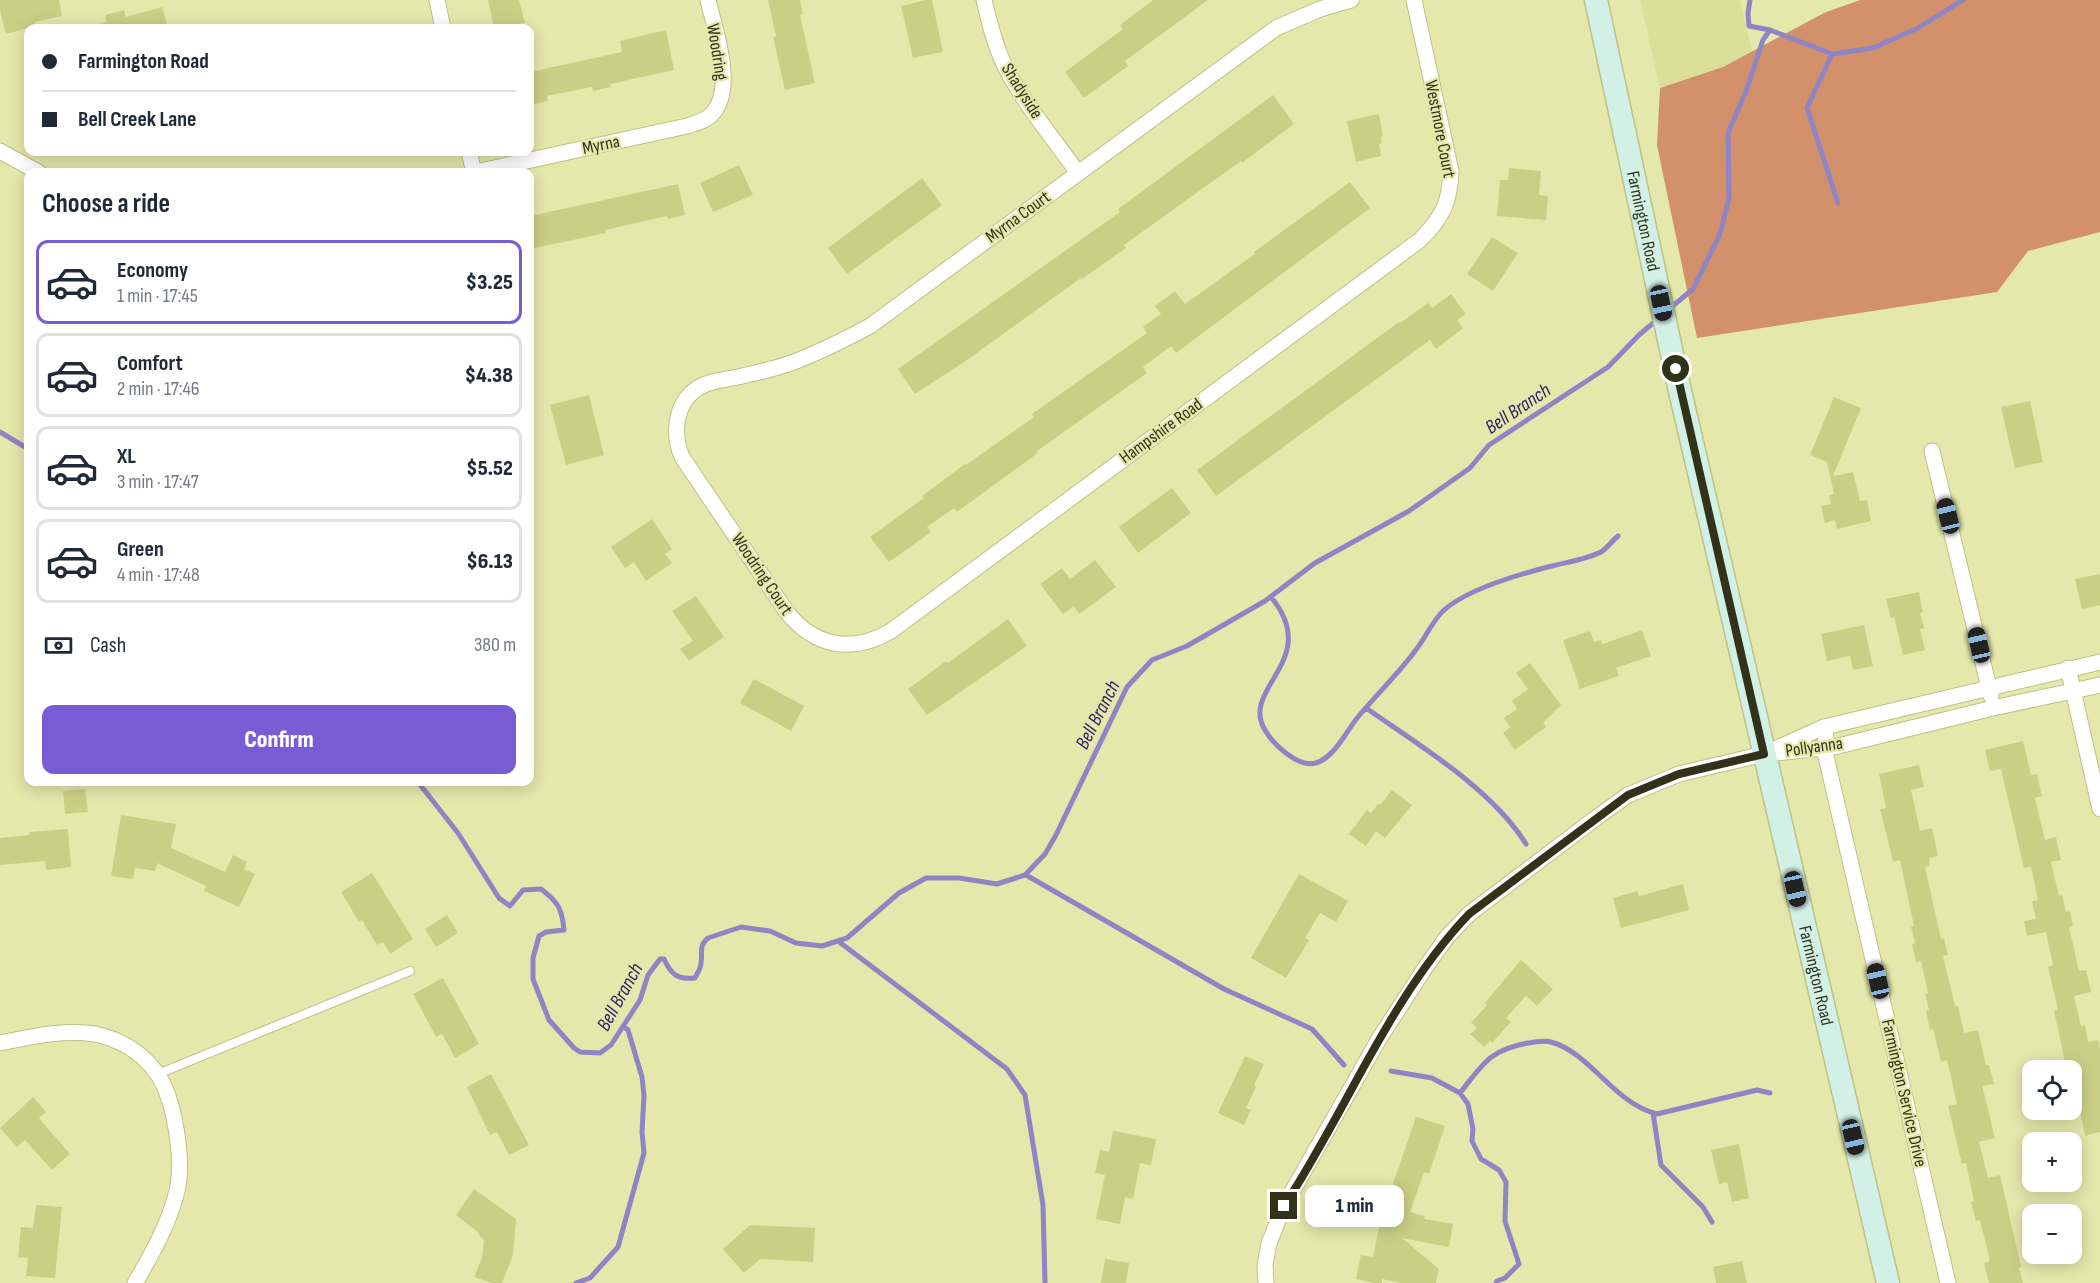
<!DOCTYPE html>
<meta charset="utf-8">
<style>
body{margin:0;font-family:"Sofia Sans Condensed",sans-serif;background:#f6f6f7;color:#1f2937;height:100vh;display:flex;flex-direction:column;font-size:22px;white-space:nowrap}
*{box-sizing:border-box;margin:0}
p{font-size:20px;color:#747a83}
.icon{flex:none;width:33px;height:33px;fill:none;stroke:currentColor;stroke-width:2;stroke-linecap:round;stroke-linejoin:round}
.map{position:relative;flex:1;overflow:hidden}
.sheet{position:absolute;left:24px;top:168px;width:510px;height:618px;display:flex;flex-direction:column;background:#fff;border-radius:12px;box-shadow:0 3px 15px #0003}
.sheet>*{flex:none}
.hud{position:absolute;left:24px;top:24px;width:510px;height:132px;border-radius:12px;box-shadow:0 3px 15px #0003;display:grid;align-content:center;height:132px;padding:0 18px;background:#fff}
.fabs{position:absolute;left:2022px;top:1060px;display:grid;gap:12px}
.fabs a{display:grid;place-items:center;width:60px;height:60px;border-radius:12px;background:#fff;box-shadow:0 3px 15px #0003;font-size:30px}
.end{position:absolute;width:27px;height:27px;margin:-14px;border:8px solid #31321a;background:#fff;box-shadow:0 0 0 3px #fff}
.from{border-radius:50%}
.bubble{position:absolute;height:42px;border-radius:12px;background:#fff;box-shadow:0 3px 15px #0003;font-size:20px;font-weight:800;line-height:42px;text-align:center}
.car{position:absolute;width:18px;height:36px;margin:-18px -9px;border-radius:8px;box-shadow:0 0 4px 2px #0007;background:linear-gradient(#222 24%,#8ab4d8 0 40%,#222 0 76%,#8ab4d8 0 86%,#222 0)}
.hud b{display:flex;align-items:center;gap:21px;height:57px;font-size:22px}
.hud b+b{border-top:2px solid #e0e1e3}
.hud i{width:15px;height:15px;background:#1f2937}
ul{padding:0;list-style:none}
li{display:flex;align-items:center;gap:18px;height:84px;margin:0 12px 9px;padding:0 6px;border:3px solid #e0e1e3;border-radius:12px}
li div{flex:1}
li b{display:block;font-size:22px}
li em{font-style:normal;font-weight:800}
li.current{border-color:#785bd5}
li>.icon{width:54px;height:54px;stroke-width:1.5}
h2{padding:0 18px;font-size:27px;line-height:72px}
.pay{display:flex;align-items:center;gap:15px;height:66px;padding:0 18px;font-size:22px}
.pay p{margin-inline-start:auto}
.button{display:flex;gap:12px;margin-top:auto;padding:12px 18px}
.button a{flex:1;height:69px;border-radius:12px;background:#785bd5;color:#fff;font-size:24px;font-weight:800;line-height:69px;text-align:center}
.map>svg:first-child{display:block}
.built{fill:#dcdf9a}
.forest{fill:#d2916b}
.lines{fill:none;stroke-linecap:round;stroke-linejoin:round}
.stream{stroke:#8f85c5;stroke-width:5}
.building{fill:#cbcf86}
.lane-casing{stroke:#bec185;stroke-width:10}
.street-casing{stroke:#bec185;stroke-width:17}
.secondary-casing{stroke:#bec185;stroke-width:25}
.lane{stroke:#fff;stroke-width:8}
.street{stroke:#fff;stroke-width:15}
.secondary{stroke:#d2f0e6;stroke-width:22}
.route{stroke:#31321a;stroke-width:8}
.labels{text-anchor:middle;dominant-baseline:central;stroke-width:4.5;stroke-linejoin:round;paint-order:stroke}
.street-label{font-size:18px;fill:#31321a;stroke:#e5e8ab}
.water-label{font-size:20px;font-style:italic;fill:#321b67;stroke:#e5e8ab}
</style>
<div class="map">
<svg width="2100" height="1283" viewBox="0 0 2100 1283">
<rect width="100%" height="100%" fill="#e5e8ab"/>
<path class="built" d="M1640 0H1740L1752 52 1723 67 1660 88Z"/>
<path class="forest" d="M1860 0H2100V232L2028 251 1997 292 1697 338 1657 145 1660 88 1723 67 1824 13Z"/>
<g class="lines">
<path class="stream" d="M1750 0 1748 13 1749 26 1770 30 1832 54 1873 48 1918 28 1963 0
M1832 54 1807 108 1838 203
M1668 310 1693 289 1720 234 1729 198 1728 133 1746 91 1763 40 1770 30
M0 432 25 447H28
M1271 597C1323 660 1239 688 1265 730 1273 744 1298 768 1316 763 1334 758 1347 730 1358 717 1377 694 1398 674 1415 651 1425 639 1432 621 1444 610 1469 588 1520 574 1552 566 1568 562 1587 559 1601 552 1607 548 1612 541 1618 536
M1366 708C1419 745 1492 789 1526 844
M418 782 458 833 499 898 510 906 523 890 541 889C558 902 562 908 564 930L546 932 539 936 533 958V979L549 1020 574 1048 580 1052 600 1053 611 1045 640 1000 648 975 660 959H664C671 974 677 980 695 978 697 974 701 968 701 963 703 953 698 946 708 938L741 927 770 931 796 943 822 946 847 938 899 893 926 878H959L997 884 1025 875 1045 854 1056 835 1127 687 1152 660 1187 646 1265 601 1315 563 1409 511 1470 468 1489 445 1608 367 1639 335 1659 318
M1026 875 1224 989 1312 1029 1344 1065
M838 941 1007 1069 1025 1095 1043 1205 1045 1283
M1391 1071 1432 1078 1460 1093 1468 1104 1473 1129 1472 1141 1481 1159 1499 1170 1506 1182 1505 1221 1519 1264 1505 1278 1497 1281 1496 1283
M1460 1093C1483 1064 1489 1050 1528 1043 1536 1042 1544 1040 1551 1042 1591 1053 1613 1103 1657 1114L1757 1090 1770 1093
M1653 1113 1661 1165 1703 1207 1712 1222
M576 1283 590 1278 618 1247 644 1153 642 1132 644 1096 642 1077 628 1030 623 1026"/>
</g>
<path class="building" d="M0 0H59L62 16 35 22 36 26 6 34 0 11Z
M488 0H519L525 23 494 28Z
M768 0H800L803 14 800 15 815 83 785 90 773 37 776 36Z
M926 0H932L943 52 913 58 901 6Z
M1153 0H1208L1125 61 1128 66 1084 98 1065 72 1123 29 1120 25Z
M162 7 168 28H102L101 24 107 22 105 15 124 10 126 17Z
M666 30 674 70 610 84 611 87 593 91 592 87 547 96 548 101 530 105V72L622 52 620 41Z
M1273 95 1294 124 1242 163 1241 161 1124 245 1126 248 1082 279 1081 278 967 360 915 394 898 369 1120 212 1118 209Z
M1379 114 1383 136 1381 137 1382 143 1379 144 1381 156 1356 162 1347 121Z
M739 165 753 195 713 212 700 183Z
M1509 168 1541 171 1539 195 1548 196 1546 220 1497 216 1500 180H1508Z
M922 178 942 205 847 274 828 248Z
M1350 182 1370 208 1176 353 1171 346 1143 367 1147 373 1037 451 1038 453 957 512 954 508 927 527 931 532 889 562 870 537 924 498 922 496 965 464 966 465 1034 417 1032 414 1147 333 1143 327 1161 314 1155 306 1175 291 1185 304 1255 254 1254 252Z
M678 184 685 215 668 219 667 216 605 230 606 233 530 249V216Z
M1492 237 1518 253 1493 291 1467 274Z
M1451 294 1466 314 1457 320 1463 328 1436 349 1430 340 1216 496 1197 470 1399 322 1400 323 1428 303 1432 308Z
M589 395 604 455 566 465 550 405Z
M1834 397 1861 408 1833 476 1853 472 1860 501 1867 500 1871 521 1837 529 1835 520 1825 523 1821 506 1831 504 1829 495 1834 494 1827 462 1810 455Z
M2030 401 2043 462 2015 468 2001 407Z
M1172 488 1191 513 1138 553 1119 527Z
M652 519 672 549 665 554 672 563 646 581 634 562 625 568 611 547Z
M1095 560 1116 587 1079 614 1074 606 1063 614 1040 584 1062 568 1070 579Z
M2100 574V605L2082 609 2075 579Z
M1919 592 1923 612 1920 613 1924 628 1920 629 1925 650 1903 655 1894 617 1891 618 1886 599Z
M696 596 724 637 689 661 680 649 693 641 672 611Z
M1008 619 1027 646 927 715 908 689 946 661 948 663Z
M1864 625 1873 666 1853 670 1850 656 1827 661 1821 634Z
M1642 630 1651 656 1616 668 1619 676 1580 689 1563 640 1590 631 1594 642 1601 640 1603 644Z
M1530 663 1561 705 1543 723 1546 727 1515 750 1503 733 1510 727 1504 718 1517 709 1512 701 1528 689 1516 673Z
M754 679 804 706 791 731 740 703Z
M2023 741 2031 775 2037 774 2042 796 2035 798 2045 840 2056 837 2061 860 2051 862 2059 896 2062 895 2066 912 2070 911 2073 926 2069 927 2079 971 2086 970 2091 992 2074 996 2081 1026 2085 1025 2088 1042 2098 1040 2100 1049V1132L2085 1136 2072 1071H2067L2054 1011 2058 1010 2048 967 2053 965 2046 932 2027 936 2024 921 2036 919 2032 901 2038 900 2031 867 2024 868 2001 769 1990 771 1985 750Z
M1919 765 1924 787 1911 790 1920 831 1932 828 1938 856 1929 858 1930 866 1925 867 1941 939 1944 938 1948 955 1943 956 1955 1006H1958L1964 1033 1978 1030 1986 1065H1989L1994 1084 1983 1086V1089L1995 1138 1979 1142 1988 1178 2000 1175 2021 1267 2019 1268 2023 1283H1989L1984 1263 1990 1261 1980 1220 1976 1221 1971 1202 1974 1201 1966 1163 1962 1164 1948 1106 1957 1104 1947 1060 1941 1062 1933 1029 1930 1030 1926 1011 1929 1010 1925 994 1928 993 1921 961 1916 962 1912 944 1915 943 1911 927 1914 926 1900 860 1893 862 1880 809 1886 808 1879 774Z
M85 789 88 812 65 814 63 791Z
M1392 790 1412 805 1385 838 1376 831 1366 846 1349 834 1367 810 1371 813 1378 804 1380 805Z
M121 815 176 824 171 848 225 872 233 855 247 862 244 869 255 874 239 907 204 891 206 886 157 863 155 871 135 868 133 879 111 876Z
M68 829 71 867 46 870 45 861 0 865V838L30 835 29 832Z
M372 873 413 939 390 954 383 942 377 945 362 920 359 922 341 892Z
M1299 874 1348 901 1336 922 1320 913 1305 938 1309 940 1286 978 1251 958Z
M1683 884 1689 910 1621 928 1613 898 1637 891 1639 896Z
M447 915 458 933 436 947 425 929Z
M1521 960 1553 989 1537 1006 1526 996 1506 1018 1511 1022 1492 1043 1490 1041 1484 1047 1470 1034 1477 1028 1471 1023 1487 1005 1485 1003Z
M443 978 479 1044 455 1058 442 1034 436 1037 413 994Z
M1245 1056 1264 1064 1254 1085 1256 1087 1246 1108 1251 1110 1244 1125 1218 1113Z
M491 1074 529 1145 509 1155 497 1132 490 1135 467 1087Z
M33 1097 46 1112 39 1118 70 1154 52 1170 25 1140 17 1147 0 1128Z
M1416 1117 1445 1126 1429 1174 1424 1172 1410 1212 1425 1216 1424 1219 1453 1224 1449 1247 1402 1238 1439 1269 1436 1283H1401L1382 1279V1283H1374L1356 1279 1361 1255 1373 1257 1381 1219 1383 1221 1386 1204Z
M1113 1131 1156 1139 1151 1165 1140 1163 1133 1199 1125 1197 1120 1224 1096 1219 1105 1175 1095 1173 1100 1150 1109 1152Z
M1739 1144 1749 1198 1732 1202 1727 1182 1719 1184 1711 1150Z
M474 1189 516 1219 513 1255 502 1283H492L474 1277 482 1258 484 1240 478 1234 479 1233 456 1215Z
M36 1205 62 1207 55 1278 26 1276 28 1258 18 1257 21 1227 33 1228Z
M750 1225 815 1228 813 1262 760 1259 744 1273 723 1249Z
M1105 1259 1129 1263 1126 1283H1101Z
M1742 1261 1747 1283H1716L1713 1267Z"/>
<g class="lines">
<g class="lane-casing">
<path id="lane" d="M158 1074 410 971"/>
</g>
<g class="street-casing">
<path id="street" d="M437 0 443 28
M984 0C989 21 994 42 1003 62 1020 99 1054 139 1078 173
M1351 0 1320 9 1276 28 870 326C844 340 818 353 791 363 774 369 756 373 738 377 728 379 716 380 706 384 676 396 671 430 682 457L786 611C814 647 852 654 891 631L1420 240C1442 218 1450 203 1451 171L1414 0
M0 151 38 172
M469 152 474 172
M476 172 687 126C696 123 706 121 712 114 736 89 715 30 708 0
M1932 451 1991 696
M2068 668 2100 809
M1824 727 1826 738 1824 748 1948 1283
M1775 749 1824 727 2100 662
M0 1043C31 1037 63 1029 95 1034 119 1039 141 1052 156 1072 175 1098 184 1160 177 1191 169 1224 152 1254 135 1283
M1266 1283 1265 1265 1269 1243 1284 1206 1379 1039 1425 968 1447 937 1469 914 1600 815 1628 795 1679 774 1764 754 1834 747 1993 708 2100 685"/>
</g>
<g class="secondary-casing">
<g id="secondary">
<path id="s1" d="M1596 0 1680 391 1888 1283"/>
</g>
</g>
<use href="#lane" class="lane"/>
<use href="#street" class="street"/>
<use href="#secondary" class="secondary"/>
</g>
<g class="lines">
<path class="route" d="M1284 1206C1347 1110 1389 998 1469 914L1628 795 1679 774 1764 754 1676 369"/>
</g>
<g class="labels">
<g class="street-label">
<text transform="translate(717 52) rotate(81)">Woodring</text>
<text transform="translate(1022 91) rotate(58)">Shadyside</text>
<text transform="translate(1440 129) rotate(79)">Westmore Court</text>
<text transform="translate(601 145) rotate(-12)">Myrna</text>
<text transform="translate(1018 217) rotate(-36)">Myrna Court</text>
<text stroke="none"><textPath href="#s1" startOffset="226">Farmington Road</textPath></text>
<text transform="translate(1161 431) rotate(-36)">Hampshire Road</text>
<text transform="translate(762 574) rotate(56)">Woodring Court</text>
<text transform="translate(1814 747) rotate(-8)">Pollyanna</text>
<text stroke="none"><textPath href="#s1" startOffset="1000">Farmington Road</textPath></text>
<text transform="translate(1904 1093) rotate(77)">Farmington Service Drive</text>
</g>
<g class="water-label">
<text transform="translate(1518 409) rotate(-34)">Bell Branch</text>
<text transform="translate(1098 715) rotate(-63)">Bell Branch</text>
<text transform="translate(620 997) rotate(-61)">Bell Branch</text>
</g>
</g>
</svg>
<div class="fabs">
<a><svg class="icon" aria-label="locate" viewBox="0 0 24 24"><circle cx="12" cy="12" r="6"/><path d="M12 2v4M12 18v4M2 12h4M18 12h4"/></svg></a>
<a>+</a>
<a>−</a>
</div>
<i class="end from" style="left:1676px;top:369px"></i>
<i class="end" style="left:1284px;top:1206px"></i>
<div class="bubble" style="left:1305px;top:1185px;width:99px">1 min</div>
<i class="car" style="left:1661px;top:303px;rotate:168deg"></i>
<i class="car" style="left:1948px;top:516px;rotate:346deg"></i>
<i class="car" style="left:1979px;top:645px;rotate:347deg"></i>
<i class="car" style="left:1795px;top:889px;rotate:167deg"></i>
<i class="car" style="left:1878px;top:981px;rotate:347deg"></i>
<i class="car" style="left:1853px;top:1137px;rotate:167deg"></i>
<div class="hud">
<b><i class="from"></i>Farmington Road</b>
<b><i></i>Bell Creek Lane</b>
</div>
<section class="sheet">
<h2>Choose a ride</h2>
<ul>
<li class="current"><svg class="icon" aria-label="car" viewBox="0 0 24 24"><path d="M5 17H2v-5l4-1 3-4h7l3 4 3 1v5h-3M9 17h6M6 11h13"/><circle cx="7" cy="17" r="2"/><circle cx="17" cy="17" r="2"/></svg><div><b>Economy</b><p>1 min · 17:45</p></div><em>$3.25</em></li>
<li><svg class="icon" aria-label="car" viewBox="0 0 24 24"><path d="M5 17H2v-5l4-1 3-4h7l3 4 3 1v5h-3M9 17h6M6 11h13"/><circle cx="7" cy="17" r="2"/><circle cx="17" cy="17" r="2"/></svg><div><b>Comfort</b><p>2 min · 17:46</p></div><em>$4.38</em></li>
<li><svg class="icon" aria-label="car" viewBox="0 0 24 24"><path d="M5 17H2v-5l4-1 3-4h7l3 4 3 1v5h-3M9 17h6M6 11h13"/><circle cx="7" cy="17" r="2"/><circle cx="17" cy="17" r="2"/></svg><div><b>XL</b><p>3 min · 17:47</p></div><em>$5.52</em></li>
<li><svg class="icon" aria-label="car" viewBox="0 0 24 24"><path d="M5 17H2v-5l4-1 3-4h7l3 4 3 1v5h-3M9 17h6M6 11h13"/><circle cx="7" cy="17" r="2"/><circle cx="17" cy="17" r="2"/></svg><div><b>Green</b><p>4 min · 17:48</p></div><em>$6.13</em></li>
</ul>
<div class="pay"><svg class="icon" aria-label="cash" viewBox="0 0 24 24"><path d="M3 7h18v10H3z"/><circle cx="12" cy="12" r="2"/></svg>Cash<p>380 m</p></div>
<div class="button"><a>Confirm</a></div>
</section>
</div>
